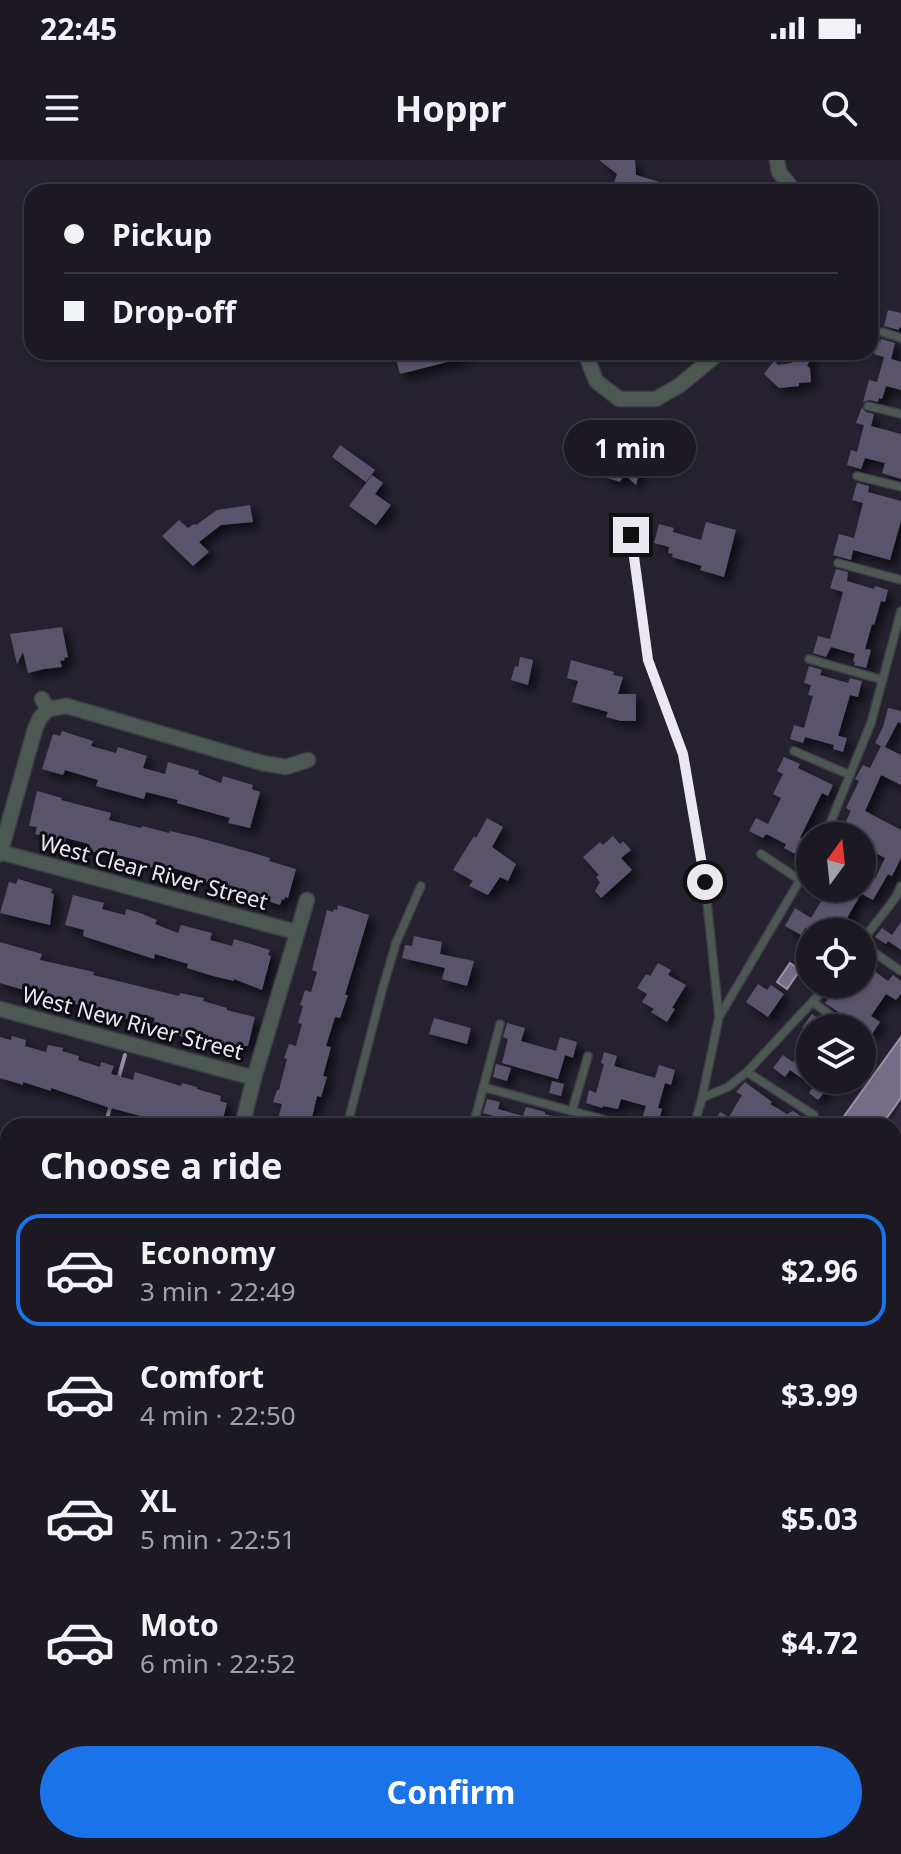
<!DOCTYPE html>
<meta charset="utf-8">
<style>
body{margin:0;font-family:"Noto Sans",sans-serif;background:#25222b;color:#f1f3f6;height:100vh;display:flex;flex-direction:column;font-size:30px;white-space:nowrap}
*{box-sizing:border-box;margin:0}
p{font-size:26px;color:#a0a0a6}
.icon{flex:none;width:44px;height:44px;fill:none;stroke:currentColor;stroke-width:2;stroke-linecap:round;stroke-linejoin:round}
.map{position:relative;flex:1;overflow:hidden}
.drawer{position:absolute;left:0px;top:958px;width:902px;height:736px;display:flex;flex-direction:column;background:#1c1923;border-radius:24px 24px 0 0;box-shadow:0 2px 6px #0004,0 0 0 2px #3a3841}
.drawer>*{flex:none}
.banner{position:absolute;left:24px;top:24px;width:854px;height:176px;border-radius:24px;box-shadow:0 2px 6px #0004,0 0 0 2px #3a3841;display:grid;align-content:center;height:176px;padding:0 40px;background:#1c1923}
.needle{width:52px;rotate:15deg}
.tools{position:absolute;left:796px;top:662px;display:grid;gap:16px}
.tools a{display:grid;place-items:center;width:80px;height:80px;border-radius:50%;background:#1c1923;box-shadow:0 2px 6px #0004,0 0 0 2px #3a3841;font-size:40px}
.end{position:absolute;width:36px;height:36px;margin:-18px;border:10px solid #ebe8f2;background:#111;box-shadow:0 0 0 4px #111}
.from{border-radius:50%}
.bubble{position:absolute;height:56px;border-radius:28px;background:#1c1923;box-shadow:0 2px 6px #0004,0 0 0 2px #3a3841;font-size:26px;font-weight:700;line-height:56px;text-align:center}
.banner b{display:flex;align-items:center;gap:28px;height:76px;font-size:30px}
.banner b+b{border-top:2px solid #3a3841}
.banner i{width:20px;height:20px;background:#f1f3f6}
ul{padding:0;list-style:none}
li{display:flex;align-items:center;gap:24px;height:112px;margin:0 16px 12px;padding:0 24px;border:4px solid transparent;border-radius:24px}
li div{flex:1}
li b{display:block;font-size:30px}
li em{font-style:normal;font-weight:700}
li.current{border-color:#1a73e8}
li>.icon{width:72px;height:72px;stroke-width:1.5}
h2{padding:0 40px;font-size:36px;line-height:96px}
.primary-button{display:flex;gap:16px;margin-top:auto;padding:16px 40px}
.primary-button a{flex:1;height:92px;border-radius:48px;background:#1a73e8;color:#fff;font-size:32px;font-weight:700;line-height:92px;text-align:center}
.status{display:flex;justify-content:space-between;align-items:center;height:56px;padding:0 40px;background:#1c1923;direction:ltr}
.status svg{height:22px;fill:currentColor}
header{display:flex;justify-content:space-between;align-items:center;height:104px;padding:0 40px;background:#1c1923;font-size:36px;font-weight:700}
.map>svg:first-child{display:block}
.built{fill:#302a3d}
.green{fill:#3c3649}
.water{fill:#756d88;stroke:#9892a8;stroke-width:2}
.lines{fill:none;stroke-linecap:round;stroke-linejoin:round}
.stream{stroke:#9892a8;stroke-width:4}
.building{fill:#5a526c;filter:url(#shadow)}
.lane-casing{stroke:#413d4a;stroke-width:10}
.street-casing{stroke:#413d4a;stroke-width:17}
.primary-casing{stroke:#413d4a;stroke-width:25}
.path{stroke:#7d7985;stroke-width:2;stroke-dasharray:4 6;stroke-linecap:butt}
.lane{stroke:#4c5952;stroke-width:7}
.street{stroke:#4c5952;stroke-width:14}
.primary{stroke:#738d7f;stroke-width:22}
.route{stroke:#ebe8f2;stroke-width:10}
.labels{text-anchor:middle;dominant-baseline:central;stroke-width:6;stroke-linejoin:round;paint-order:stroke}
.street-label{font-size:22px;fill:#ebe8f2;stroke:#0e0c12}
</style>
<div class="status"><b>22:45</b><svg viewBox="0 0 49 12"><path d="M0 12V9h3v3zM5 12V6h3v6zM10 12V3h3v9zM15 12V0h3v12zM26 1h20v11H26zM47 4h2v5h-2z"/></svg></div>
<header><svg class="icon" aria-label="menu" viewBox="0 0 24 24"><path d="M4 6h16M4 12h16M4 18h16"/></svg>Hoppr<svg class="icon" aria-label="search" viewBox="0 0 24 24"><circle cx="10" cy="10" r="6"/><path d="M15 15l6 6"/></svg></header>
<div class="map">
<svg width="901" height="1694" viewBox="0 0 901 1694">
<defs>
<filter id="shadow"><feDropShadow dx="6" dy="6" stdDeviation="4" flood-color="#0009"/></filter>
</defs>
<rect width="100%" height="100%" fill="#25212f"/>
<path class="built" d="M901 945V1263L894 1261V966H889Z
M894 1325 901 1327V1694H542L516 1686H894Z"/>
<path class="green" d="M0 1490 8 1492V1622H0Z"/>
<path class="water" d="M790 803 800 810 787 829 777 822Z
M901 877V938L881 966H837Z
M0 1626 8 1627V1686H422L418 1694H0Z"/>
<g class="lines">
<path class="stream" d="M118 920 125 895
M105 966 111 944"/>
</g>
<path class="building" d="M599 0H635L636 15 683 29V32H611L617 14Z
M888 150 901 153V168L899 167V170L884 166Z
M881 179 895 183 891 199 901 202V230L886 226 882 239 879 238 878 242 869 240 863 242 869 220 877 222 884 197 874 194 878 181 880 182Z
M394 192H471V196L400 214Z
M800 192H814L807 206 810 208 811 222 799 223V226L779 228 764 214 774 201 778 205 792 203Z
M862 247 866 252 874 254 871 266 901 274V319L882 313 885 303 865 298 861 309 847 305 851 290 857 292 864 265 856 263Z
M610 265 631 271 629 283 633 284 630 292 643 296 636 325 624 314 620 322 602 316 612 285 605 283Z
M340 285 375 310 366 322 332 297Z
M372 315 383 323 375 334 391 345 376 365 349 346Z
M857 323 869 326 868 332 901 341V361L890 400 853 390 851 400 833 395 839 374 854 378 863 343 852 340Z
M250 345 253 362 221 365 199 382 209 392 193 406 162 376 179 360 188 368 194 364 196 365 217 350Z
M706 362 736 370 724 417 700 410 702 406 672 397 673 394 668 393 669 387 654 383 659 364 674 368 673 372 701 380Z
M836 409 848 412 847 421 874 429 875 426 888 430 885 442 881 441 874 465 872 464 865 489 871 490 866 508 854 505 855 502 853 501 855 494 831 487 826 497 813 493 818 476 830 479 843 432 830 428Z
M62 467 68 497 64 498 65 500 60 501 62 507 44 509 28 513 23 492 17 504 10 474Z
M520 497 533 500 528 525 511 520 515 506 518 507Z
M571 500 614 512 613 515 623 517 618 534H636V561H621L606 557 608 552 572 542 578 521 567 518Z
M809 506 822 510 820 515 848 523 850 518 862 521 858 537 850 535 838 576 847 578 843 592 833 589 834 585 805 577 803 583 790 579 794 565 804 568 813 536 808 535 811 525 804 523Z
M888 548 901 551V563L898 562 885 587 901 595V625L881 615 865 651 901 670V698L892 716 888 714 873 740 862 734V732L839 772H812L805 768 801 775 785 766 795 748 811 758 829 728H862L868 715 875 719 885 698 862 686V676H838L851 651 846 648 859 621 855 619 863 605 870 608 881 586 875 583 883 567Z
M62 571 93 581 91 586 116 593 118 587 147 596 143 608 165 614 168 602 199 611 198 614 221 623 223 616 253 625 252 629 260 632 250 668 228 663 230 658 177 643 178 640 146 632 144 639 96 626 98 620 65 610 63 615 42 609 53 574 60 576Z
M784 597 800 604 798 608 833 625 828 636 822 633 800 678 809 682 801 697 784 688 786 684 766 674 763 678 749 671 756 658 768 664 781 638 773 634 783 614 777 611Z
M37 631 62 638 61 640 111 653 109 660 141 668 142 666 169 673 170 671 196 677 250 692 270 698 269 701 296 709 288 738 285 737 284 740 282 739 280 745 196 719 197 715 173 708 172 714 141 704 142 701 100 691V694L88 690 89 684 66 678 65 682 35 674 37 667 29 666Z
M487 658 503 667 492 687 516 704 508 721 500 717 488 735 469 726 473 721 453 710 474 676 476 678Z
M613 676 620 684 623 681 631 690 621 698 632 710 601 738 595 731 600 722 596 717 599 715 583 697 600 682 603 685Z
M18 719 52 729 51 733 54 734 50 765 0 753 9 722 16 724Z
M73 735 104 743 102 749 125 755 126 749 140 753 157 760 155 764 178 773 181 765 212 773 210 780 232 786 234 779 270 790 268 795 271 796 262 830 234 819V821L213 816 187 808 188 804 155 794 154 799 83 776 84 770 65 765Z
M338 745 369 755 345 835H348L340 858 335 857 326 886 331 887 323 916 327 917 321 937 317 936 310 966H276L282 944 273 942 277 930H279L287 899 284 898 289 884 296 886 302 864 298 863 303 846 300 845 305 830 311 832 317 812 312 810 327 750 333 752 334 749 337 750Z
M901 762V790L888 781 886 784 875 777 882 768 892 775Z
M414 776 442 782 440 794 474 801 467 826 442 819 445 808 402 798 405 785 412 786Z
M0 782 42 794 40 800 94 812 93 815 179 836 180 833 204 838 203 841 227 848V850L255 857 248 886H237L236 891 212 885 205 883 208 875 185 868 183 877 169 873V871L153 866 155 858 133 852 131 860 99 853 100 849 44 838 46 832 25 825 24 830 0 823Z
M862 802 888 821 893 815 901 821V834L896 840 886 834 871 856 880 862 872 874 825 843 840 824H862Z
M658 803 671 810 668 815 686 825 672 848 675 849 667 862 651 852 654 849 642 842 647 834 637 828 646 814 650 816Z
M758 824 767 830 771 825 784 834 768 857 746 842Z
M812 854 832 868H802Z
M434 858 471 868 467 884 429 874Z
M507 863 525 868 521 881 556 891 560 877 577 882 573 898 565 895 558 919 502 903 508 879 503 877Z
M12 876 26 880 25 886 46 892 48 885 63 888 62 891 79 896 78 900 100 907 101 902 114 906 111 914 133 920 135 912 181 926 182 923 197 927V929L221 936 220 941 227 943 221 966H178L166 962 165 966 151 961 152 959 107 947 51 928V931L23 922V925L0 918V877L11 880Z
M810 878V924L790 910 785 917 773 908 783 895 793 902Z
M604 892 617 896 614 906 655 918 659 905 675 910 671 925 665 923 658 948 662 949 658 964 642 959 646 946 621 939 618 949 603 946 602 948 586 943 589 930 596 933 604 904 601 903Z
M496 904 511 908 507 921 493 917Z
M552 921 564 924 561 936 549 933Z
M745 922 772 942 770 944 787 954 793 951 805 959 801 966H712L720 952 729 957 742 935 736 932Z
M816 923 826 930 818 940 809 933Z
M487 939 500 942 498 949 523 956 526 947 545 952V954L575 962 574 966H491L494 956 483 953Z"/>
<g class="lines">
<g class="lane-casing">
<path id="lane" d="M882 172 901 178
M868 246 901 254
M857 316 901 327
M631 375 648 500 683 594 705 722 719 857
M838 403 901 420
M809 499 883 520
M794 591 850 615
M825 676 871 563 901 451
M761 694 800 720
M862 781 896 737 901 726
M862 784 901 811
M813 842 847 868
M862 879 865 881
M747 912 814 955
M483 927 627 966
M702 938 719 857 810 703
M572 951 588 896
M347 966 383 827 396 783 421 726
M473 966 500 864
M694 966 702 938 728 927 747 912 829 824
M894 1002 901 990
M894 1057 901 1059
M894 1108 901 1110
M0 1147 8 1149
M0 1323 8 1325
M894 1566 901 1545"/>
</g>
<g class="street-casing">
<path id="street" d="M777 0 779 12 795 32
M585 192 596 221 619 239H656L680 225 720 192
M42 539 48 549 67 546 262 603 286 607 308 600
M0 692 296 772
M0 694 35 569 40 558 48 549
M0 849 254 918
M242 966 254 918 307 740
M0 1059 8 1061
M0 1237 8 1239
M0 1414 8 1416"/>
</g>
<g class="primary-casing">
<path id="primary" d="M0 990 8 993
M0 1021 8 1024
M894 1274 901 1276
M894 1311 901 1313"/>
</g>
<path class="path" d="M0 1540H8
M0 1587 8 1588
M408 1686 438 1694"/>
<use href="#lane" class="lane"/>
<use href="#street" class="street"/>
<use href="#primary" class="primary"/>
</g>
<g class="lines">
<path class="route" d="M631 375 648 500 683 594 705 722"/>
</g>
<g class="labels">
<g class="street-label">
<text transform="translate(154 711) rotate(15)">West Clear River Street</text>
<text transform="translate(133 862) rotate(15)">West New River Street</text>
</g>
</g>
</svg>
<div class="tools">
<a><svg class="needle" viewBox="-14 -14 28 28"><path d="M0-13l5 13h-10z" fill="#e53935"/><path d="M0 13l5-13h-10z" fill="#a0a0a6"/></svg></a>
<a><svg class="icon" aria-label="locate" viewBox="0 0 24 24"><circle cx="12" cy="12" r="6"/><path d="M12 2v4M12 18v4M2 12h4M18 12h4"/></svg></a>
<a><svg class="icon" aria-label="layers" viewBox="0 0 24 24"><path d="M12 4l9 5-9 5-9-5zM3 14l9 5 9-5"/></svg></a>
</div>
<i class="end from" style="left:705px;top:722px"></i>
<i class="end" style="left:631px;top:375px"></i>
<div class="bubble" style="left:564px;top:260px;width:132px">1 min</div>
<div class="banner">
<b><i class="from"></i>Pickup</b>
<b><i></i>Drop-off</b>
</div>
<section class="drawer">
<h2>Choose a ride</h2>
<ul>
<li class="current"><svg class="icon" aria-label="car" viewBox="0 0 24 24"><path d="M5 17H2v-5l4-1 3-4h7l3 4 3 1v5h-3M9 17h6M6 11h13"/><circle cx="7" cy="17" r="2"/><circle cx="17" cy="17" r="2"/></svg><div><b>Economy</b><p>3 min · 22:49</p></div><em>$2.96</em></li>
<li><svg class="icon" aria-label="car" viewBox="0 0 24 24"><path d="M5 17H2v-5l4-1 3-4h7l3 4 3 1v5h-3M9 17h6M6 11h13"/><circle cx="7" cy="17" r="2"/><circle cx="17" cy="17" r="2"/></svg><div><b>Comfort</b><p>4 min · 22:50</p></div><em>$3.99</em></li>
<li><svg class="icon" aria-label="car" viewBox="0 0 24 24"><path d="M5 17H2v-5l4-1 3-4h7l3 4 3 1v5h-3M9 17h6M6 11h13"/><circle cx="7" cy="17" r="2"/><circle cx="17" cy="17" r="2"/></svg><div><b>XL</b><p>5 min · 22:51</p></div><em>$5.03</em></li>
<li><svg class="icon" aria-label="car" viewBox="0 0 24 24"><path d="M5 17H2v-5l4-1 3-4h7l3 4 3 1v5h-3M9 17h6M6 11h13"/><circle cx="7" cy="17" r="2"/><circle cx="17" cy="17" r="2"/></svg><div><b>Moto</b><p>6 min · 22:52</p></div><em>$4.72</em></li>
</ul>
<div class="primary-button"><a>Confirm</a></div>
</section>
</div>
